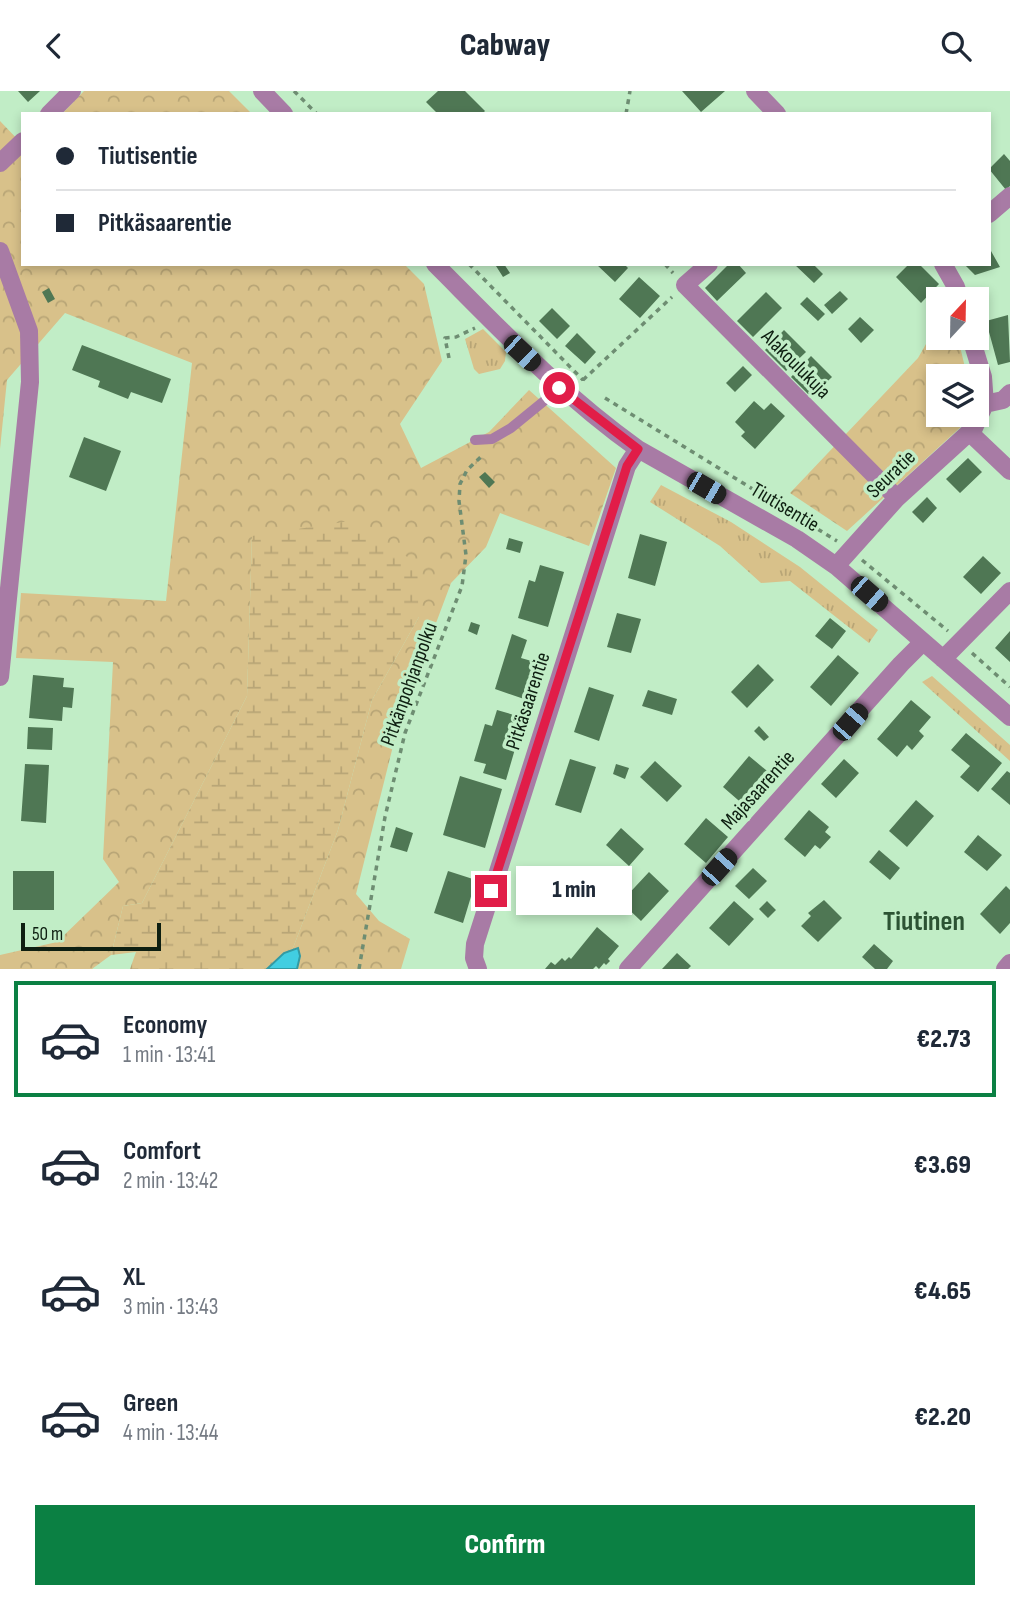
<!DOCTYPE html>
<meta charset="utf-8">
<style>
body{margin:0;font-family:"Sofia Sans Condensed",sans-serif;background:#f2f2f3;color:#1f2937;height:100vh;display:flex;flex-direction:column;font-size:26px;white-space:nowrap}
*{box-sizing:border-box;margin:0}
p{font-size:23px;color:#747a83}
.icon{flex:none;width:38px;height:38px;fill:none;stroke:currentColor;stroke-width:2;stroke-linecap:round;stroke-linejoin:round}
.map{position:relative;height:878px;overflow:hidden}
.drawer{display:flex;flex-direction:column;background:#fff;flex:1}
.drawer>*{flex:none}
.guide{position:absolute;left:21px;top:21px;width:970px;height:154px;border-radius:0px;box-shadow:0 4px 10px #0003;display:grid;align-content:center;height:154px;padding:0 35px;background:#fff}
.needle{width:46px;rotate:22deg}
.buttons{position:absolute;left:926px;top:196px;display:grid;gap:14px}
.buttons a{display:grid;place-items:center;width:63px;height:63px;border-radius:0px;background:#fff;box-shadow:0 4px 10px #0003;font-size:35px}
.scale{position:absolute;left:21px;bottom:18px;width:140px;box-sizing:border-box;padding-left:7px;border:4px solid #0e1f11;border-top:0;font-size:19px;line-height:24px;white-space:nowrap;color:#0e1f11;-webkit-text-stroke:5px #c1edc6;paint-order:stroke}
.end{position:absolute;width:32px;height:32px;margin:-16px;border:9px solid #e11d48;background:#fff;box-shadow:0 0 0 4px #fff}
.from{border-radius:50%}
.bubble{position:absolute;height:49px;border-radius:0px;background:#fff;box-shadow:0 4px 10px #0003;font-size:23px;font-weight:800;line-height:49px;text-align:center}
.car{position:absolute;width:21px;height:42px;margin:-21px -10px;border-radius:9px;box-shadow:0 0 5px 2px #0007;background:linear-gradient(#222 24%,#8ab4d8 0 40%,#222 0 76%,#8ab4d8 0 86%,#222 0)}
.guide b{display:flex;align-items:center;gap:24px;height:66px;font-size:26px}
.guide b+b{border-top:2px solid #e0e1e3}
.guide i{width:18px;height:18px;background:#1f2937}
ul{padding:12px 0 0;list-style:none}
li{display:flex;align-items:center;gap:21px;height:116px;margin:0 14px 10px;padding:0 21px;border:4px solid transparent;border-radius:0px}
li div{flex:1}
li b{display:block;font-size:26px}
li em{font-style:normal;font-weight:800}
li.on{border-color:#0b8043}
li>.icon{width:63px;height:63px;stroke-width:1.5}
.primary-button{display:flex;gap:14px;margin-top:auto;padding:14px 35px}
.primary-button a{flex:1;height:80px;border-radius:0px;background:#0b8043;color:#fff;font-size:28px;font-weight:800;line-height:80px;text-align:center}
header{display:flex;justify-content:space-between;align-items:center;height:91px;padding:0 35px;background:#fff;font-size:32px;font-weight:800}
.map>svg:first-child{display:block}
.grass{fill:url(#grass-tufts)}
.forest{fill:url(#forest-crowns)}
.wetland{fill:url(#wetland-marsh)}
.water{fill:#41cee1;stroke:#329aa3;stroke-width:2}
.building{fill:#4f7754}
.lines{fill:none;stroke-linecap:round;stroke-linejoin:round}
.path{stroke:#6e8d72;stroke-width:3.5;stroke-dasharray:5 5;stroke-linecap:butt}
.service{stroke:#a87ba5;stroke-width:10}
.minor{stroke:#a87ba5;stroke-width:18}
.route{stroke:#e11d48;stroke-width:9}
.labels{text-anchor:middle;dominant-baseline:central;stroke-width:7;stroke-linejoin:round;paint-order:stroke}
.street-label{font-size:21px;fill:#0e1f11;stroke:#c1edc6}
.district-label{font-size:28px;font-weight:bold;fill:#2c5333;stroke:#c1edc6}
</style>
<header><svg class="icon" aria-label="back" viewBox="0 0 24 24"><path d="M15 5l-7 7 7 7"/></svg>Cabway<svg class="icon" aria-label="search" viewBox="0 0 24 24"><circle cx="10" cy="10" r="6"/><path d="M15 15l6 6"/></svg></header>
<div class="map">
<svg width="1010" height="878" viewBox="0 0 1010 878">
<defs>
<pattern id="grass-tufts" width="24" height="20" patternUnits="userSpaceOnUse" patternTransform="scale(1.75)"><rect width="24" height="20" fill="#d8c18a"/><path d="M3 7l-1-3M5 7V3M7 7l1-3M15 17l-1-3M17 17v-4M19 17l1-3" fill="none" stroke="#b8a576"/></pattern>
<pattern id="forest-crowns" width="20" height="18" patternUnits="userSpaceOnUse" patternTransform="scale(1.75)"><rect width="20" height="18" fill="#d8c18a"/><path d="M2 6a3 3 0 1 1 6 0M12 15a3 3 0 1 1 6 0" fill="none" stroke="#b8a576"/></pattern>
<pattern id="wetland-marsh" width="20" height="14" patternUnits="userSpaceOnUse" patternTransform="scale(1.75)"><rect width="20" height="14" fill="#d8c18a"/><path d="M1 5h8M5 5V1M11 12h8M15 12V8" fill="none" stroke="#b8a576"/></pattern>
</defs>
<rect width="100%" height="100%" fill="#c1edc6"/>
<path class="grass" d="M483 238 506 261 505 270 500 278 479 283 474 278 465 248Z
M661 394 731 431 800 476 878 539 869 552 790 490 761 492 720 455 650 411Z
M932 585 1010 654V670L922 591Z"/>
<path class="forest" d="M84 0H229L252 23H62Z
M0 30 23 54V173H404L424 193 442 270 400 333 421 377 489 341 529 299 616 377 589 455 500 422 486 456 451 492 399 631 356 803 379 830 410 848 401 878H285L338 739 372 609 419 526 252 445 247 605 142 812 123 815 111 864 92 878H0V864L57 851 119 791 103 768 113 571 16 567 21 502 166 510 192 272 65 222 7 289 0 358Z
M938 232V247H958L967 285H938V324H965L963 334 847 440 790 402 918 267Z"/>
<path class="wetland" d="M350 430 417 472 419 526 372 609 338 739 285 878H130L136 861 111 864 123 815 142 812 247 605 252 445Z"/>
<path class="water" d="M298 857 300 865 297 878H267L284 862Z"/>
<path class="building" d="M18 0H40L28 11Z
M438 0H465L485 20 482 23H438L426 11Z
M682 0H725L701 21Z
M1004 63 1010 70V95L1006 99 989 78Z
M991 160 1000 176 975 184 964 173H989V161Z
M498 173H504L510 182 503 186 496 175Z
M596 173H624L628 177 615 191Z
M729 173H738L746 182 717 210 705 197Z
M794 173H813L823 183 814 192Z
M909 173H919L939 193 921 212 896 186Z
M639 186 660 205 640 227 619 208Z
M49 197 55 208 48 212 42 201Z
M840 200 848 208 832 223 824 214Z
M766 201 782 217 753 246 737 230Z
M807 206 825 223 818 230 800 213Z
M552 217 570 235 557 248 539 230Z
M1008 224 1010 271 998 274 986 230Z
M860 226 874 239 861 252 848 238Z
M784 239 806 261 786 280 765 259Z
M577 242 596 261 585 273 565 255Z
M82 254 171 288 162 312 131 301 128 308 98 296 100 290 72 279Z
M811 265 832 286 811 306 791 286Z
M743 275 752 284 735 301 726 292Z
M754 310 764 319 771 312 785 325 755 358 741 345 745 341 735 331Z
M84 346 121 360 106 400 69 386Z
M968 367 982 381 960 402 946 388Z
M485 381 495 391 489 397 479 386Z
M927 406 937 417 923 432 912 421Z
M640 443 667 451 655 495 628 487Z
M509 447 523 451 520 462 506 458Z
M983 465 1001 482 981 503 963 486Z
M540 474 564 481 548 536 518 527 529 489 535 491Z
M617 522 641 528 631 562 607 556Z
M830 527 846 540 832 558 815 545Z
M471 531 480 534 477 544 468 540Z
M1010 540V571L995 557Z
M512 543 527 549 521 567 535 571 529 589 533 590 527 609 495 598Z
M838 564 859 582 831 615 810 596Z
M758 573 774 589 747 617 731 601Z
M33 584 64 587 63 596 74 597 72 617 63 616 62 630 29 627Z
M589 596 614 604 599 650 574 641Z
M648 599 677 608 672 624 642 615Z
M911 609 931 626 919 640 924 645 912 659 907 654 897 666 877 648Z
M497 619 524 627 506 689 483 682 486 673 474 670 485 633 492 635Z
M759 635 769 646 764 650 754 640Z
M28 636 53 637 52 659 27 658Z
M966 642 1002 672 978 701 960 686 970 675 951 659Z
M749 665 772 684 745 715 723 696Z
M570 668 596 676 581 722 555 714Z
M844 668 859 682 836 707 821 693Z
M655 670 682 695 667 711 640 686Z
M25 673 49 674 46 732 21 730Z
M616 673 629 677 625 688 613 683Z
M1007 680 1010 682V714L991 698Z
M460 685 502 698 485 757 443 744Z
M916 709 934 725 907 756 889 740Z
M809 719 829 736 825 741 831 746 820 758 815 754 805 766 784 748Z
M706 727 728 746 706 772 684 753Z
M396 736 413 742 407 761 390 756Z
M621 737 644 758 629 775 606 754Z
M978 744 1002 764 987 780 964 761Z
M879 759 900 777 890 789 869 771Z
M753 777 767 790 749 808 735 795Z
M13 780H54V819H13Z
M448 780 476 789 463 832 434 822Z
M649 781 669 800 641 830 621 811Z
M1006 795 1010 799V832L1000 843 980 823Z
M824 809 842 827 818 851 801 835 811 825 808 822Z
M734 810 754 828 729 855 709 837Z
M767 810 776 819 768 827 759 818Z
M597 836 619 855 608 868 610 870 606 874 604 872 599 878 596 875 593 878H545L551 871 555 874 562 867 565 870 569 866 571 868Z
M874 853 893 870 887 878H875L862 866Z
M677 862 691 875 688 878H662Z"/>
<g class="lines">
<path class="path" d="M294 0 317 23
M626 23 630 0
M469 173 583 289
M665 173 673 182
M449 267 445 247 456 246 475 237
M583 289 672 206
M605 307 837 450
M862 469 948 540
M972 562 1010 596
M359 878 385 726 405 642 462 495 466 464 459 410 460 393 467 379 484 363"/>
<path class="service" d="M475 349 492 348 511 337 560 297"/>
<path class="minor" d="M262 0 284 23
M755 0 777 23
M49 23 72 0
M0 72 23 50
M989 123 1010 105
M0 160 29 240 30 291 0 586
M435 173C500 238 562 304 638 358L797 448 836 475 1010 626
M709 173 685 194 897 407
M943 173 956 196 960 208
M985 313 1003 309 1010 302
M969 341 1010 380
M836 475 897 407 974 337 985 313 983 286 971 247
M943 568 1010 500
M478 878 474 867 475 853 627 375 638 358
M628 878 901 573 923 551
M1005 878 1010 872"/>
</g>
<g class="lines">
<path class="route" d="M491 800 627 375 638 358 559 297"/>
</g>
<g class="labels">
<g class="street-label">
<text transform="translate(796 273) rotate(45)">Alakoulukuja</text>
<text transform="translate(891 383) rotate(-44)">Seuratie</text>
<text transform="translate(785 416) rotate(31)">Tiutisentie</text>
<text transform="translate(409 593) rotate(-70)">Pitkänpohjanpolku</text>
<text transform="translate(528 610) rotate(-72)">Pitkäsaarentie</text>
<text transform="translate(758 699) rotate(-48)">Majasaarentie</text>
</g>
<g class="district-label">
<text x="924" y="830">Tiutinen</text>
</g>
</g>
</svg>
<div class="buttons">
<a><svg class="needle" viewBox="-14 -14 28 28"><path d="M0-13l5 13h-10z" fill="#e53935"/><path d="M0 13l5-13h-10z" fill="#747a83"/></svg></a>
<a><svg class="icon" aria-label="layers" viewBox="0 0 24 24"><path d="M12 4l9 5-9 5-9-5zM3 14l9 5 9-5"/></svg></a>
</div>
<div class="scale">50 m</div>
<i class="end from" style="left:559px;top:297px"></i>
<i class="end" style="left:491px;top:800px"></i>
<div class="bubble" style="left:516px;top:775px;width:116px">1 min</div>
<i class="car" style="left:522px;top:262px;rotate:133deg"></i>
<i class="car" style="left:706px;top:397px;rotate:120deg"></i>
<i class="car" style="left:869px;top:503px;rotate:131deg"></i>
<i class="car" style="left:850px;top:631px;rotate:41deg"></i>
<i class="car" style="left:719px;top:776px;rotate:42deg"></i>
<div class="guide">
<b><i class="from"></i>Tiutisentie</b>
<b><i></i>Pitkäsaarentie</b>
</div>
</div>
<section class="drawer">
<ul>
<li class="on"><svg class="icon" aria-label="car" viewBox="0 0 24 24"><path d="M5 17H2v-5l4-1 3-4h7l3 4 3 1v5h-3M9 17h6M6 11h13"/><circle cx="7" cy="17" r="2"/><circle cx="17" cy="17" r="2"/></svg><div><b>Economy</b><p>1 min · 13:41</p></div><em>€2.73</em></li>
<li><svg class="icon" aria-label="car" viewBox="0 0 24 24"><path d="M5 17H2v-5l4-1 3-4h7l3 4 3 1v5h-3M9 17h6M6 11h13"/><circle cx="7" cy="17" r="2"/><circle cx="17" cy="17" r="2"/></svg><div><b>Comfort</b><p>2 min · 13:42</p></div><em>€3.69</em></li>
<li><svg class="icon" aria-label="car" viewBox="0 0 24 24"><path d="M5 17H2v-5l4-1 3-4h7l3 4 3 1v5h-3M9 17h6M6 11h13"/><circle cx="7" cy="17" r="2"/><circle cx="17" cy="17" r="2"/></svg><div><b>XL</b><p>3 min · 13:43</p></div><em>€4.65</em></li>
<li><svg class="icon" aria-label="car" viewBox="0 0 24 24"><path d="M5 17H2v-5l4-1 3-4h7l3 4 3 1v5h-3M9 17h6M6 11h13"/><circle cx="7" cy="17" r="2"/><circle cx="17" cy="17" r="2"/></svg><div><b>Green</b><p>4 min · 13:44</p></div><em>€2.20</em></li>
</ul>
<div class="primary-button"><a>Confirm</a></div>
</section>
